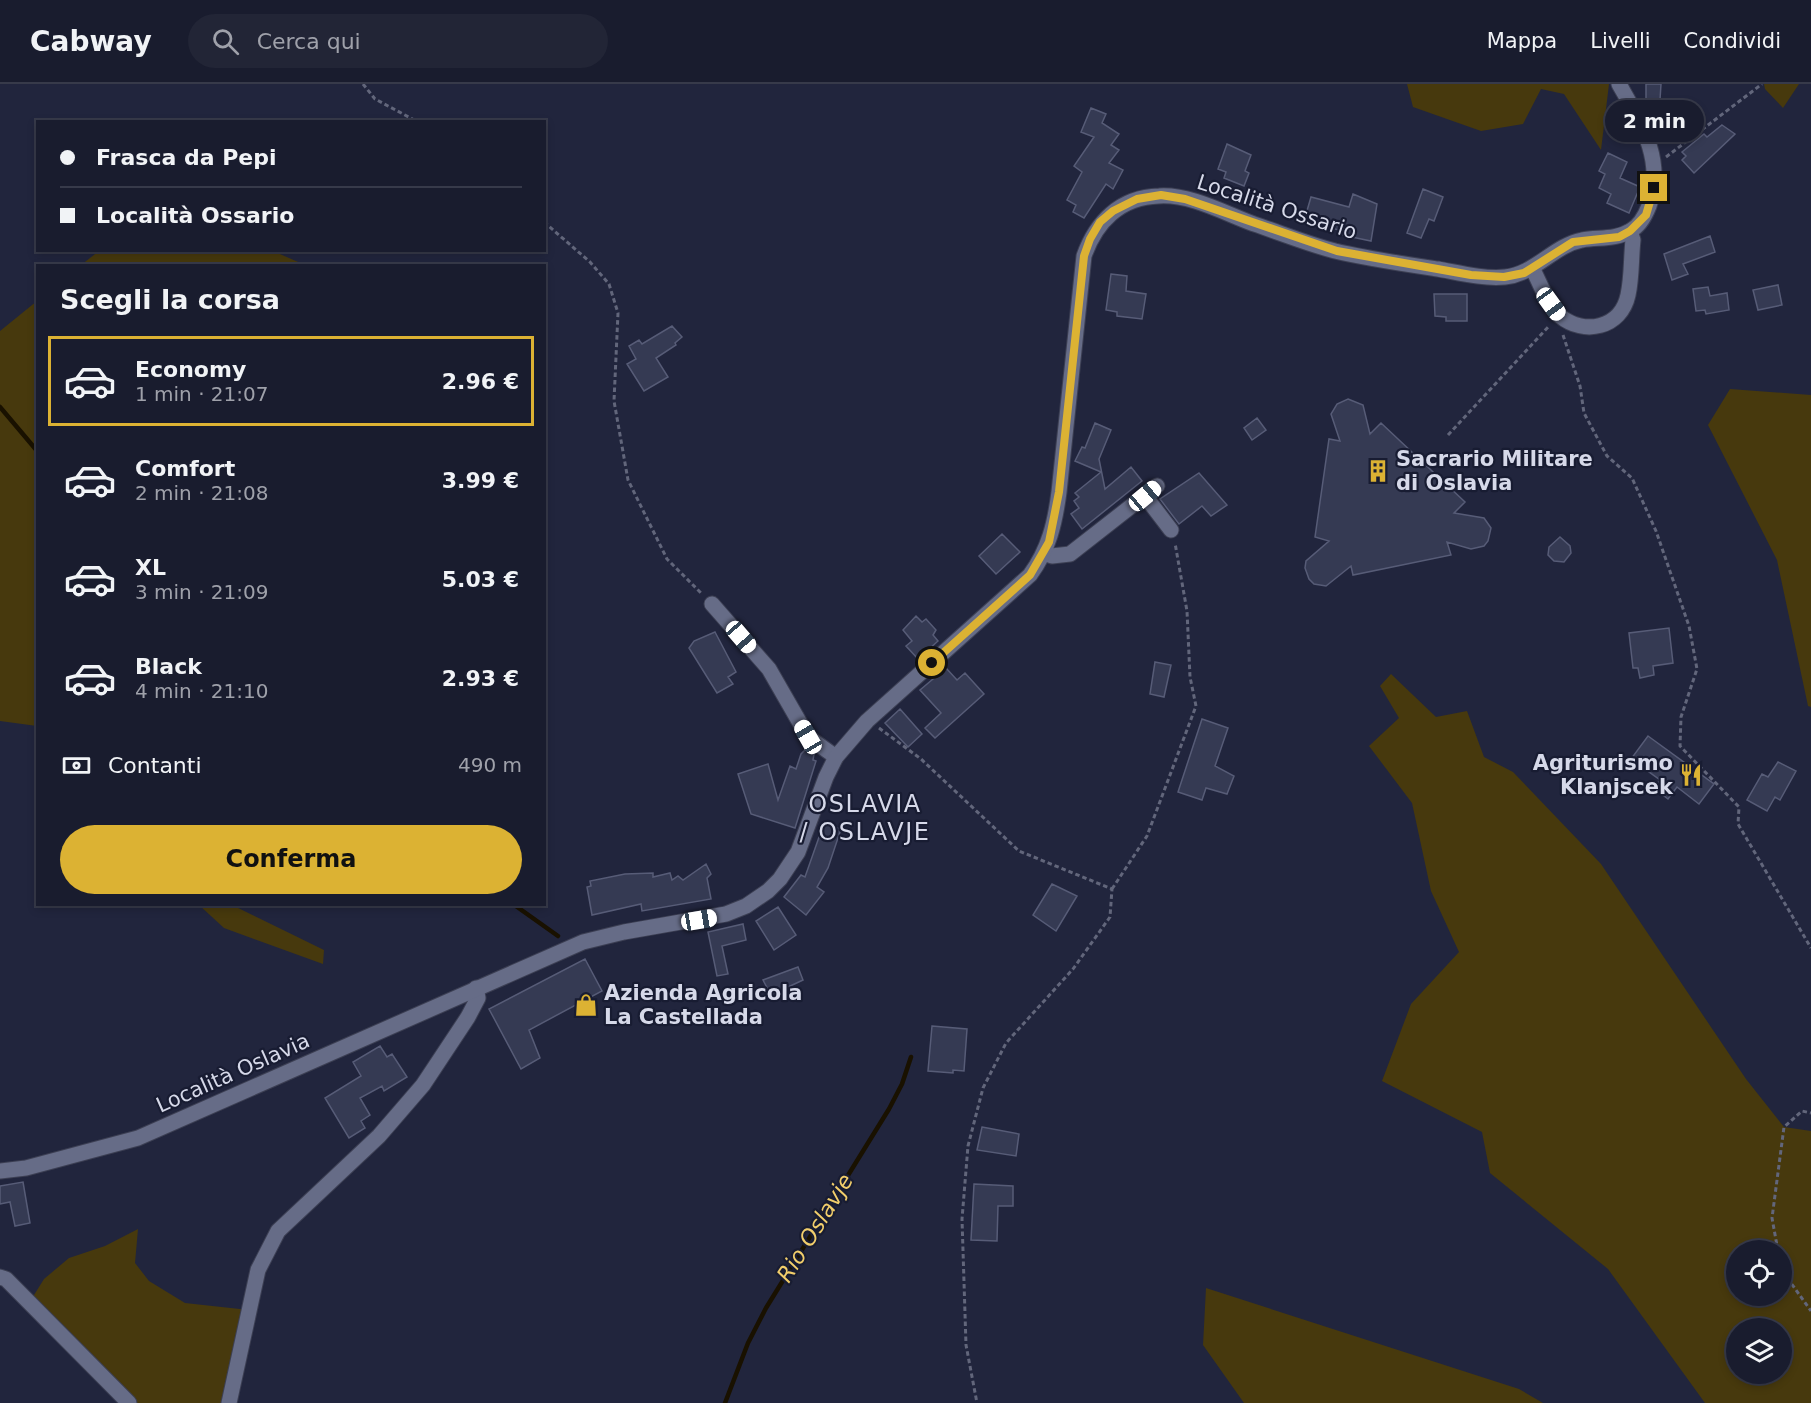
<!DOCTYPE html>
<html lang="it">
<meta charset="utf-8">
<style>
body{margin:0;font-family:"DejaVu Sans",sans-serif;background:#222536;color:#f1f3f6;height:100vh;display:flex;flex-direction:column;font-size:22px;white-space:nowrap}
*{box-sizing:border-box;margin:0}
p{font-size:20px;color:#9fa1aa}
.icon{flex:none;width:33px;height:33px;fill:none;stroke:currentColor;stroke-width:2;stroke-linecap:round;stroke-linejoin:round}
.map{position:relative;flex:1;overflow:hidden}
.sheet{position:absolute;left:36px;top:180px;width:510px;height:642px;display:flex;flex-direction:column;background:#191c2e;border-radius:0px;box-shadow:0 3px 9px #0003,0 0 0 2px #373a4a}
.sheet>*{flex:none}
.banner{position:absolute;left:36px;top:36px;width:510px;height:132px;border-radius:0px;box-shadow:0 3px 9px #0003,0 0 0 2px #373a4a;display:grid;align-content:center;height:132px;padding:0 24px;background:#191c2e}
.tools{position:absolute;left:1726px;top:1156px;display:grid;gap:12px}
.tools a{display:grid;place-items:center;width:66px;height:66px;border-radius:50%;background:#191c2e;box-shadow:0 3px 9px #0003,0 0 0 2px #373a4a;font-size:30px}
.end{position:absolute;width:27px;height:27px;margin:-14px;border:8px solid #dcb233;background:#111;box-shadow:0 0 0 3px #111}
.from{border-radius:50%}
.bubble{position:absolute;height:42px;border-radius:21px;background:#191c2e;box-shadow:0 3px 9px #0003,0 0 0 2px #373a4a;font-size:20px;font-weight:800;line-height:42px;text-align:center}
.car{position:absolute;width:18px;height:36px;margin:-18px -9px;border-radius:8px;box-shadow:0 0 4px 2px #0007;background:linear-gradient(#fff 24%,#345 0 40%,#fff 0 76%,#345 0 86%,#fff 0)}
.banner b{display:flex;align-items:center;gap:21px;height:57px;font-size:22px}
.banner b+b{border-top:2px solid #373a4a}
.banner i{width:15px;height:15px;background:#f1f3f6}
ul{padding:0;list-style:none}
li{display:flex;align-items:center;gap:18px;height:90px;margin:0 12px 9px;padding:0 12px;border:3px solid transparent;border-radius:0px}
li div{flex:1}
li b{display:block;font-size:22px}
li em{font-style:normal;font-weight:800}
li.on{border-color:#dcb233}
li>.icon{width:54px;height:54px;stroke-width:1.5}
h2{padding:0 24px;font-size:27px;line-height:72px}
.pay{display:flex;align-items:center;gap:15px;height:66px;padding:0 24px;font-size:22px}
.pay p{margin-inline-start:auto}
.cta{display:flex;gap:12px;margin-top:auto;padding:12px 24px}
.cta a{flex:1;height:69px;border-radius:36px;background:#dcb233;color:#111;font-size:24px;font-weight:800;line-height:69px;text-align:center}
header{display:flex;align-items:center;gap:36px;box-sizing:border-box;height:84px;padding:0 30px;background:#191c2e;border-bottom:2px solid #373a4a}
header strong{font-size:28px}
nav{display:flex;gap:33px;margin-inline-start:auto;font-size:21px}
.search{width:420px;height:54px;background:#222536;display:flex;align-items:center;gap:15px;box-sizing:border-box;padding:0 21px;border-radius:33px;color:#9fa1aa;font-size:22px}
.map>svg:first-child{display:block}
.green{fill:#47390d;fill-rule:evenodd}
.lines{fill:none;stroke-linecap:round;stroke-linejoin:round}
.stream{stroke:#191100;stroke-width:4.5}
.building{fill:#353a53;stroke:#575c77;stroke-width:1.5}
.minor-casing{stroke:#3c3f53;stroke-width:17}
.tertiary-casing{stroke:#3c3f53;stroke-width:17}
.path{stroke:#62667b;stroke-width:3;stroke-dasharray:4.5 3;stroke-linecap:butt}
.minor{stroke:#666c87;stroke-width:15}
.tertiary{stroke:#666c87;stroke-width:15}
.route{stroke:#dcb233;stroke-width:8}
.labels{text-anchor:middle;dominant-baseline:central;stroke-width:4.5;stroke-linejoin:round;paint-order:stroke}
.street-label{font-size:21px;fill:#d6d9e9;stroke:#181c32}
.poi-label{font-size:21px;font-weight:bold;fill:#d6d9e9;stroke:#181c32;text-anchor:start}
.water-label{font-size:22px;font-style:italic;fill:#f2ce6b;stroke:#181c32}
.quarter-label{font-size:24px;letter-spacing:1.5px;fill:#d6d9e9;stroke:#181c32}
</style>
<header>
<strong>Cabway</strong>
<div class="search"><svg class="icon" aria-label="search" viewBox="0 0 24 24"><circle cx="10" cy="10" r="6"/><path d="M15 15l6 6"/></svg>Cerca qui</div>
<nav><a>Mappa</a><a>Livelli</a><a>Condividi</a></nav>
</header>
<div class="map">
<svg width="1811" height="1319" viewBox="0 0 1811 1319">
<rect width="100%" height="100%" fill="#21253d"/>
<path class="green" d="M1407 0H1609L1601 66 1564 10 1541 5 1523 40 1481 47 1413 23Z
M1764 0H1799L1783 24 1765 5Z
M99 167H273L305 181H81Z
M37 217V642L0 637V247Z
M1730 305 1811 311V623L1808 622 1777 476 1708 341Z
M1391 590 1436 633 1467 627 1484 673 1513 688 1601 780 1746 995 1784 1043 1811 1047V1319H1705L1608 1185 1490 1089 1482 1048 1382 997 1411 920 1459 868 1431 807 1412 719 1369 662 1399 634 1380 602ZM1737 1167H1782V1212H1737ZM1737 1245H1782V1290H1737Z
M199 821H232L324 866 323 880 224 844Z
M138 1145 135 1179 149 1197 185 1219 249 1226 229 1319H129L29 1219 44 1195 69 1174 105 1162Z
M1206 1204 1519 1305 1543 1319H1244L1203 1261Z"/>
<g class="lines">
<path class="stream" d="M0 323 38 368
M513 820 558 852
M725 1319 748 1259 766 1224 889 1025 902 1000 911 973"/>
</g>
<path class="building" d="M1646 0H1661L1660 16 1646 15Z
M1091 24 1106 30 1102 39 1119 50 1111 61 1119 66 1109 79 1123 86 1113 105 1106 100 1084 134 1073 128 1076 121 1067 116 1082 88 1074 82 1094 53 1081 48Z
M1722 41 1735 50 1694 89 1682 76 1686 72 1682 68 1704 50 1707 53Z
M1227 60 1251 71 1245 87 1249 89 1244 102 1224 94 1226 88 1218 85Z
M1608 69 1627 78 1620 94 1640 103 1629 129 1607 119 1611 110 1599 104 1605 90 1599 87Z
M1423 105 1443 113 1434 137 1429 135 1421 154 1407 149Z
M1353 110 1377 120 1371 157 1342 151 1343 147 1304 137 1311 113 1349 123Z
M1710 152 1715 168 1683 180 1688 190 1672 196 1664 170Z
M1111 190 1127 192 1126 207 1146 210 1142 235 1117 232V228L1106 226Z
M1778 201 1782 221 1758 226 1753 206Z
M1708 203 1710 212 1727 209 1729 226 1706 230 1705 226 1696 227 1693 205Z
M1434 210H1467V237H1446V233L1435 232Z
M672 242 682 253 675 259 676 261 656 274 668 293 644 307 627 280 636 275 629 262 639 256 642 260Z
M1348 315 1363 321 1370 350 1381 339 1465 418 1454 429 1484 434 1491 444 1488 457 1484 462 1471 465 1447 458 1451 471 1353 491 1351 482 1326 502 1314 500 1309 495 1305 484 1306 477 1329 457 1315 453 1329 355 1340 357 1331 330 1337 320Z
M1257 334 1266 346 1252 356 1244 344Z
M1095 339 1111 346 1099 375 1105 405 1131 383 1142 397 1082 445 1071 430 1079 424 1074 417 1079 413 1075 409 1101 388 1075 377 1082 363 1085 364Z
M1199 389 1227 421 1211 432 1202 422 1179 440 1160 415Z
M1002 450 1020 468 996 490 979 472Z
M1560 453 1570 462 1571 469 1564 478 1554 477 1548 471 1549 463Z
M916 532 922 538 926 535 936 546 933 551 938 557 918 575 906 562 912 557 903 546Z
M1669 544 1673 579 1653 582 1654 591 1640 594 1638 584H1633L1629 549Z
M715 548 736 588 728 593 733 600 717 609 689 564 694 557Z
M1155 578 1171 581 1164 613 1150 610Z
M946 584 957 596 965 589 984 610 935 654 925 644 941 629 920 606Z
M900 625 922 650 908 663 885 639Z
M1202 635 1228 644 1215 682 1234 692 1227 710 1206 704 1202 716 1178 708Z
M1648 652 1714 700 1699 720 1677 703 1668 715 1654 704 1660 696 1631 675Z
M806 665 814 670 813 676 816 677 795 744 751 730 738 690 768 680 778 716 790 682 796 685 801 670Z
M1778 678 1796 687 1780 716 1775 713 1767 727 1747 716 1762 690 1768 693Z
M824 739 841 745 828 784 817 803 824 808 806 831 784 813 801 791 805 793Z
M706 780 711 790 707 794 711 815 642 827 641 820 592 831 587 803 591 802 590 797 625 790 653 789V793L670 789 672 796 678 792 683 796Z
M1052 800 1077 812 1056 847 1033 831Z
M778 823 796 851 774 866 756 837Z
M743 840 746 856 722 862 728 890 717 892 708 848Z
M585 875 602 907 529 946 540 974 521 985 489 925Z
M798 883 803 896 771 911 763 896Z
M932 942 967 945 964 987 953 986V989L928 987Z
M380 962 387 973 392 970 407 993 384 1007 382 1002 360 1014 370 1031 361 1037 365 1044 349 1054 325 1014 361 992 353 978Z
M982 1043 1019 1050 1016 1072 977 1066Z
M23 1098 30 1139 15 1142 10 1118 0 1120V1102Z
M974 1100 1013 1102V1122H998L997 1157 971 1156Z"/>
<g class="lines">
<g class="minor-casing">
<path id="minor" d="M1532 184C1540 198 1547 221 1560 232 1584 252 1621 244 1628 211 1632 193 1631 174 1633 156L1630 147
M1145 412 1171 446
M1044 469 1052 472 1070 470 1157 402
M712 520 769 585 808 653 836 673
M0 1193 6 1195 129 1319
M229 1319 258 1186 278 1147 379 1052 423 1001 468 933 478 914 476 904"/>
</g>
<g class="tertiary-casing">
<path id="tertiary" d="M0 1087 26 1084 138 1054 583 858 624 848 726 830 746 822 768 807 780 795 798 768 826 693 836 673 867 637 1030 491C1049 465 1055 439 1059 408L1084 172C1096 138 1120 113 1159 112 1191 110 1224 129 1254 140 1281 149 1308 160 1335 167 1369 175 1404 180 1438 185 1460 189 1483 195 1505 193 1535 190 1553 162 1582 156 1599 153 1615 156 1630 147 1640 142 1645 132 1649 122 1665 76 1641 39 1619 0"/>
</g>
<path class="path" d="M363 0 375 15 418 38
M1666 73 1762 0
M544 138 590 178 609 200 618 229 614 317 628 396 667 475 702 510
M1563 251 1580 302 1584 329 1607 372 1632 394 1656 447 1689 542 1697 585 1681 633 1680 662 1739 723 1738 740 1811 864
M1448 351 1549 242
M879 644 921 675 1019 767 1112 805 1110 833 1073 885 1006 959 983 1004 968 1062 962 1135 966 1261 977 1319
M1112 805 1147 752 1196 622 1190 593 1187 527 1175 459
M1778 1167 1772 1134 1784 1043 1802 1027 1811 1029
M1782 1180 1786 1192 1811 1227"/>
<use href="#minor" class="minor"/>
<use href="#tertiary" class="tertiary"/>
</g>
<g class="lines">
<path class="route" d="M932 579 1030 491 1049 458 1059 408 1084 172 1090 155 1100 138 1113 127 1137 115 1161 111 1185 115 1337 167 1471 191 1504 193 1524 189 1573 158 1619 153 1630 147 1646 131 1654 104"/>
</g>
<defs>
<g id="building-bare" transform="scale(1.8)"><path d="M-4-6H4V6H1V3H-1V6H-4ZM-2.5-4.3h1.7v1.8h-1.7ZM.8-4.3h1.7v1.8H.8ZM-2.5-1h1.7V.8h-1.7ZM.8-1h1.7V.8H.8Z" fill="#dcb233" stroke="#181c32" stroke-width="2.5" paint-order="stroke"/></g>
<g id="restaurant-bare" transform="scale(1.8)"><path d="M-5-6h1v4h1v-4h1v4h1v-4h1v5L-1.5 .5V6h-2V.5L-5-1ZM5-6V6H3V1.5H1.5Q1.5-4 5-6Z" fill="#dcb233" stroke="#181c32" stroke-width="2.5" paint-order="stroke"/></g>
<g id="shop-bare" transform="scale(1.8)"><path d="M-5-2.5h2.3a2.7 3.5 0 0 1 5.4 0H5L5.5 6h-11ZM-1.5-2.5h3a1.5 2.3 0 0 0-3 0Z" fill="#dcb233" stroke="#181c32" stroke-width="2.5" paint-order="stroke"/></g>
</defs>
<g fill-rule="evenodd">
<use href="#building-bare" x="1378" y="387"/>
<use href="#restaurant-bare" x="1691" y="691"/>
<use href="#shop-bare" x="586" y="921"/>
</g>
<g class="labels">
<g class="street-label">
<text transform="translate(1277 123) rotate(18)">Località Ossario</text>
<text transform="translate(233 989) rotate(-24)">Località Oslavia</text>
</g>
<g class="poi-label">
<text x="1396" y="375">Sacrario Militare<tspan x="1396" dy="24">di Oslavia</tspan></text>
<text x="1673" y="679" text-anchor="end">Agriturismo<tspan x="1673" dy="24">Klanjscek</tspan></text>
<text x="604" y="909">Azienda Agricola<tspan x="604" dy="24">La Castellada</tspan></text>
</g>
<g class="water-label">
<text transform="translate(815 1144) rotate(-58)">Rio Oslavje</text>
</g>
<g class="quarter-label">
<text x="865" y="720">OSLAVIA<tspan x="865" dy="28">/ OSLAVJE</tspan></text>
</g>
</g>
</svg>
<div class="tools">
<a><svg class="icon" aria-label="locate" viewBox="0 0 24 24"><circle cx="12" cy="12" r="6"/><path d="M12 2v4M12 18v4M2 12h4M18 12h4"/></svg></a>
<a><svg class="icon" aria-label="layers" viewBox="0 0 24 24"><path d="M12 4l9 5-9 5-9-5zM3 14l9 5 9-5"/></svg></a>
</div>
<i class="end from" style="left:932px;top:579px"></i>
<i class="end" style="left:1654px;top:104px"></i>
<div class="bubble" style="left:1605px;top:16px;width:99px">2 min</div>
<i class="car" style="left:1551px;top:220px;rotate:144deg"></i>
<i class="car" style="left:1145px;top:412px;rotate:50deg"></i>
<i class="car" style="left:741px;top:553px;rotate:139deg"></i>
<i class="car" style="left:808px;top:653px;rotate:330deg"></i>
<i class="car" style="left:699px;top:836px;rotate:80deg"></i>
<div class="banner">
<b><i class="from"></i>Frasca da Pepi</b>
<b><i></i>Località Ossario</b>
</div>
<section class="sheet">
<h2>Scegli la corsa</h2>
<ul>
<li class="on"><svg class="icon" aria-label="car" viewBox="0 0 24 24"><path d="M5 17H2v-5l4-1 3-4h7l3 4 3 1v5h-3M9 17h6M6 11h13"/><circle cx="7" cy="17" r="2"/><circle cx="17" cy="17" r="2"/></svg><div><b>Economy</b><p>1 min · 21:07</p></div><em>2.96 €</em></li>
<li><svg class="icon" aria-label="car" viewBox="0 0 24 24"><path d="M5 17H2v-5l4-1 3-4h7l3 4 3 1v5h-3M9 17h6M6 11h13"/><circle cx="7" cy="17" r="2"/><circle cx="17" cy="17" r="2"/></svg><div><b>Comfort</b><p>2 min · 21:08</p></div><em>3.99 €</em></li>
<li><svg class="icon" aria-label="car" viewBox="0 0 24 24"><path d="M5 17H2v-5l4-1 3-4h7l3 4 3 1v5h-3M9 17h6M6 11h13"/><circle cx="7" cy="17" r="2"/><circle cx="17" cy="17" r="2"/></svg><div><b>XL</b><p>3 min · 21:09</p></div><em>5.03 €</em></li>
<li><svg class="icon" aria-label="car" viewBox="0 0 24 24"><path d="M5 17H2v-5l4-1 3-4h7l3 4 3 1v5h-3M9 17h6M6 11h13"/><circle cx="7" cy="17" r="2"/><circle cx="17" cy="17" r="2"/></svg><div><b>Black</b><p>4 min · 21:10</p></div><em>2.93 €</em></li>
</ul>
<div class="pay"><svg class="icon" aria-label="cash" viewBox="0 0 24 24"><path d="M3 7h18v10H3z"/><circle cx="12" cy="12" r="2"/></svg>Contanti<p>490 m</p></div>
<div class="cta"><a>Conferma</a></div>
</section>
</div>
